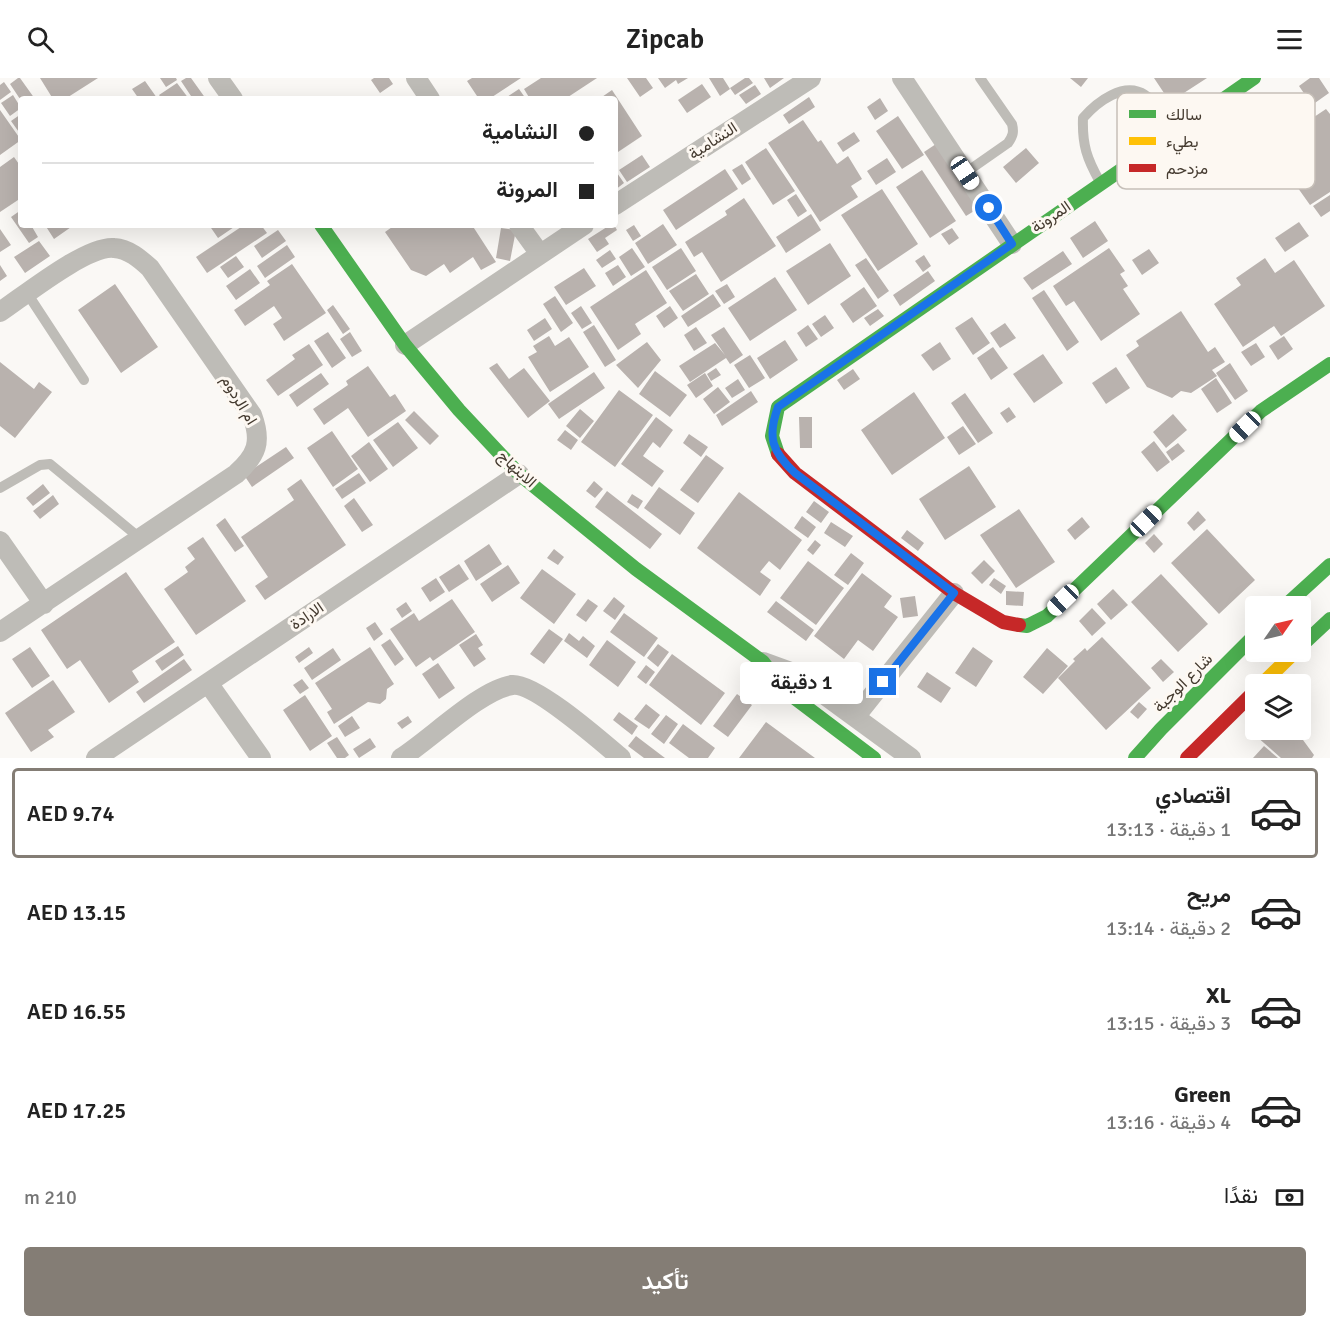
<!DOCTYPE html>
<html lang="ar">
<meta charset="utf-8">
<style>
body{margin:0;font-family:Signika,Vazirmatn,sans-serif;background:#f2f2f2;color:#222;direction:rtl;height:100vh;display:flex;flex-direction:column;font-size:22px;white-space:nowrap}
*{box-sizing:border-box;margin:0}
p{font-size:20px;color:#767676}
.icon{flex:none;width:33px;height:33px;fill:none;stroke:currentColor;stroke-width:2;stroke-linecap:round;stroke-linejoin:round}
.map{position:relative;height:680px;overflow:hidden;direction:ltr}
.panel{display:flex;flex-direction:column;background:#fff;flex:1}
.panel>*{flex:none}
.top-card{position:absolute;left:18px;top:18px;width:600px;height:132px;border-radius:6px;box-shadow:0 6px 24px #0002;direction:rtl;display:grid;align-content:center;height:132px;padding:0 24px;background:#fff}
.needle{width:39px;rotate:56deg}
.controls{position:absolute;left:1245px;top:518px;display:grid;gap:12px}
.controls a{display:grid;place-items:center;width:66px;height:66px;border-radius:6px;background:#fff;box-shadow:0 6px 24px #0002;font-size:30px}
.end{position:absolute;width:27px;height:27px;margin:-14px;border:8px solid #1a73e8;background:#fff;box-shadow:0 0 0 3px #fff}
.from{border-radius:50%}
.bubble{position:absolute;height:42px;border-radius:6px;background:#fff;box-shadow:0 6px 24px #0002;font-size:20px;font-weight:600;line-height:42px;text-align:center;direction:rtl}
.car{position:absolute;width:18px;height:36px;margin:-18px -9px;border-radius:8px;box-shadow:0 0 4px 2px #0007;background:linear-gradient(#fff 24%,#345 0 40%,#fff 0 76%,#345 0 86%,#fff 0)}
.top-card b{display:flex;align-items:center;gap:21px;height:57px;font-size:22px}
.top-card b+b{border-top:2px solid #e0e0e0}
.top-card i{width:15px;height:15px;background:#222}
ul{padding:10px 0 0;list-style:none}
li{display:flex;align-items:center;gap:18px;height:90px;margin:0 12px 9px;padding:0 12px;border:3px solid transparent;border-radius:6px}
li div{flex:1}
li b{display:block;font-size:22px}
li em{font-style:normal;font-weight:600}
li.current{border-color:#847d75}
li>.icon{width:54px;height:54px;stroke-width:1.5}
.pay{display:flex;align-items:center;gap:15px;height:66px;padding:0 24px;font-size:22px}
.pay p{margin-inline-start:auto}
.action{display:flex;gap:12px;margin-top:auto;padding:12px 24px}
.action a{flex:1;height:69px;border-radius:6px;background:#847d75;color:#fff;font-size:24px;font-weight:600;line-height:69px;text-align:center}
header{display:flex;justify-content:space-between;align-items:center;height:78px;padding:0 24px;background:#fff;font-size:27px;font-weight:600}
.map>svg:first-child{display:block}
.building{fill:#b9b2ae}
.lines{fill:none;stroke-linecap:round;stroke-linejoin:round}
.lane{stroke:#bebcb7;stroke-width:10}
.street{stroke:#bebcb7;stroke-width:20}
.fast{stroke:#4caf50;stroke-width:14}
.slow{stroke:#ffc107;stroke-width:14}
.jam{stroke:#c62828;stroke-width:14}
.route{stroke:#1a73e8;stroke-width:8}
.labels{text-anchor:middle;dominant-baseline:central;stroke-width:6;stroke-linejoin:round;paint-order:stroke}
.street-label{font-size:16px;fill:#453b30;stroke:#fdf8f2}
.key{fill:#fdf8f2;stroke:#c6bfb8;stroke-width:1.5}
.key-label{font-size:16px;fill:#453b30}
</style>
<header><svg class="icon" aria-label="menu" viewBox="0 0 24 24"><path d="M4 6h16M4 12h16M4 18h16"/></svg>Zipcab<svg class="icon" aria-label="search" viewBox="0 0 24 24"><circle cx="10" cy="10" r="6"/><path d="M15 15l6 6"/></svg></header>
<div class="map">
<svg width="1330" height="680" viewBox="0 0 1330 680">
<rect width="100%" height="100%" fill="#faf8f5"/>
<path class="building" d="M18 0H20L35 21H20L10 6Z
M40 0H98L65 21H53Z
M160 0H176L177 2 166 9Z
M186 0H191L206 21H193L181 3Z
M374 0H389L393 6 380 15 371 2Z
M472 0H521L489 21H479L467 3Z
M541 0H597L565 21H530L524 11Z
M627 0H646L653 10 640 19Z
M658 0H688L678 6 676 2 665 10Z
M709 0H723L730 11 720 18Z
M745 0H749L753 5 735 17 730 10Z
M764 0H784L770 10Z
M1070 0H1088L1081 9Z
M1154 0H1207L1170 24Z
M1310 0H1319L1329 15 1312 27 1299 8Z
M145 3 157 20 155 21H139L132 11Z
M4 4 11 14 0 22V7Z
M177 5 189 21H162L159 17Z
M702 6 711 19 687 35 678 22Z
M755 7 761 16 746 26 739 17Z
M519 11 526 21H504Z
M612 12 642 58 615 76V21H599Z
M13 17 21 30 10 38 1 25Z
M809 19 815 29 789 46 783 37Z
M880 20 888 33 875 42 867 29Z
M1326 31 1330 36V114L1310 127 1283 89 1280 91 1267 72 1290 56 1288 53 1303 42 1305 45Z
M0 32 21 62 0 77Z
M21 36V57L11 43Z
M898 38 924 77 902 91 876 53Z
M803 42 818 64 821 62 837 86 848 78 862 101 851 108 858 119 820 144 768 65Z
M854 54 860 63 843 74 837 65Z
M936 66 979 130 966 138 924 74Z
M766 70 795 113 773 127 745 84Z
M1026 70 1039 85 1016 105 1003 89Z
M642 77 650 89 627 104 619 92Z
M14 79 21 89V120L0 134V89Z
M887 80 896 94 876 107 867 93Z
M742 86 751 101 742 107 732 92Z
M725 91 738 111 676 152 663 132Z
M615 92 624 105 615 112Z
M922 92 956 143 930 160 896 109Z
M882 111 918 166 878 193 841 137Z
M796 116 807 133 798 139 787 122Z
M1330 117V133L1321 139 1313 128Z
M744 120 776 168 721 204 702 174 694 179 685 164 727 137 725 133Z
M21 132V147H31L38 159 29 165 11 139Z
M811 136 821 152 786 175 776 159Z
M1095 143 1108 163 1083 180 1070 160Z
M1299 144 1309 158 1285 174 1275 160Z
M663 146 677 167 648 186 635 165Z
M45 147H74L54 161Z
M209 147H237L218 160Z
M244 147H261L267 155 207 195 196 179Z
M395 147H472L496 184 481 192 473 179 450 195 444 186 426 198 411 192 385 154Z
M610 147H614L617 152 605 160 609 166 597 174 588 161Z
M634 147 641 158 633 163 626 152Z
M501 150 516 152 510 183 496 180Z
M952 150 959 160 949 167 941 156Z
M0 151 11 167 0 174Z
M278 152 286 163 262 180 254 168Z
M39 163 50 178 25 195 14 179Z
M830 165 851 198 808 227 786 193Z
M287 167 295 179 265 200 257 188Z
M632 170 645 189 631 198 619 179Z
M681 170 696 193 667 212 652 189Z
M1109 170 1125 193 1120 196 1128 208 1123 211 1140 236 1101 263 1074 223 1066 228 1053 208Z
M1149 171 1159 185 1142 197 1132 182Z
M610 172 616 181 602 190 596 182Z
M1063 173 1072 186 1032 212 1023 200Z
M924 177 931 188 923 194 915 183Z
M236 178 244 189 228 200 220 189Z
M866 180 889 213 878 221 855 187Z
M1265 180 1275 195 1294 182 1325 228 1281 258 1274 248 1243 269 1214 226 1241 207 1236 200Z
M292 186 326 235 284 263 273 246 282 240 274 228 245 248 234 232 270 207 267 203Z
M0 187 7 198 0 203Z
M618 187 626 199 613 208 605 195Z
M584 190 596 208 566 227 554 209Z
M250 191 260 205 236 222 226 208Z
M646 192 667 225 635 246 641 256 618 272 590 229Z
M928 193 935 203 900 228 893 217Z
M696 196 709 216 683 233 669 213Z
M775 199 797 232 750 263 728 230Z
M115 206 158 269 121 295 78 232Z
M727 206 735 219 724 226 715 213Z
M864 209 877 228 853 245 840 226Z
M1044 212 1079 264 1067 273 1032 220Z
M713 216 721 228 688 249 681 238Z
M555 218 573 245 561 254 543 226Z
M333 227 350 251 343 256 327 232Z
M581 228 592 245 582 251 571 235Z
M670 228 678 240 664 250 656 238Z
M878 231 884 238 870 248 864 240Z
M1181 233 1208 274 1215 269 1225 284 1212 292 1217 298 1191 315 1181 313 1172 320 1147 309 1126 277 1139 268 1136 263Z
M825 237 834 250 821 259 812 246Z
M972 239 990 265 973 277 955 250Z
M545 240 552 251 534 263 527 252Z
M1005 245 1016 260 1000 270 990 255Z
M594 247 616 282 605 289 583 254Z
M808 247 818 261 806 269 797 255Z
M696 249 707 265 694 273 684 257Z
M724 249 743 277 730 286 726 280 690 304 679 288 715 265 725 277 711 257Z
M328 254 346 280 332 290 314 263Z
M350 254 362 273 352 279 340 261Z
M549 258 555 268 569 259 589 289 550 314 528 279 537 274 533 268Z
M1284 258 1293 271 1278 282 1269 268Z
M785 262 798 282 770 301 757 280Z
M647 264 661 282 638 310 616 287Z
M940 264 951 281 933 293 921 277Z
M1256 265 1265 279 1251 288 1241 274Z
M309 266 323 287 278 318 266 302 295 281 292 277Z
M993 269 1008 290 991 302 977 280Z
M1043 276 1063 305 1034 325 1013 296Z
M750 277 765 300 749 310 734 287Z
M0 284 34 311 39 304 52 314 15 360 0 348Z
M497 285 509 301 524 290 550 323 528 340 489 290Z
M1230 285 1248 313 1235 322 1216 295Z
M368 288 390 319 395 316 406 333 368 359 348 330 324 347 313 331 348 307 346 303Z
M1116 289 1130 310 1106 326 1092 305Z
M716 290 721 297 711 303 707 296Z
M853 291 860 301 844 312 837 302Z
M655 293 687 317 670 339 639 316Z
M594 294 605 310 559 341 548 326Z
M321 295 329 306 297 329 289 317Z
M705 295 713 308 696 320 687 307Z
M1216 300 1232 325 1217 335 1201 311Z
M738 301 745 312 732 320 725 310Z
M718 309 730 324 714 336 703 321Z
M619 312 653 337 615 389 581 364Z
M751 313 758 324 722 348 716 337Z
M914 314 945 360 892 397 861 352Z
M965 315 993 355 978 365 951 325Z
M1009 329 1016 339 1007 345 1000 335Z
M580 331 594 343 580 360 566 348Z
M414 333 439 358 430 367 405 342Z
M1173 336 1187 352 1166 370 1153 354Z
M656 339 673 352 660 370 653 364 643 378 664 393 652 409 621 386Z
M799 339H812V370H800Z
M398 344 418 370 393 389 373 362Z
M963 348 976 366 959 377 947 359Z
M565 352 578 362 571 372 557 362Z
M332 353 358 391 333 409 307 370Z
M689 356 708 369 701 379 683 365Z
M1154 363 1170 384 1157 394 1141 374Z
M369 364 388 391 370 404 351 378Z
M1178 365 1185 373 1172 383 1166 374Z
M286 369 294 380 252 409 244 397Z
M706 377 724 390 698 425 680 412Z
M969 388 996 429 945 462 919 421Z
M359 395 366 405 342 421 335 411Z
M301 401 346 467 265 522 255 508 268 499 241 459 294 422 287 411Z
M594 403 603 411 595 420 586 413Z
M43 406 50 415 33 428 26 420Z
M659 409 695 435 680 457 644 430Z
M607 413 662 456 650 471 595 429Z
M739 414 802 462 780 492 769 483 760 494 771 502 760 518 697 470Z
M632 416 643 423 638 431 627 424Z
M53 417 59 426 40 441 33 433Z
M354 420 373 447 362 454 344 428Z
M814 423 829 434 821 445 806 434Z
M1019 431 1055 484 1016 510 980 457Z
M1198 433 1206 442 1194 453 1187 445Z
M802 438 816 449 808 460 794 450Z
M1082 439 1090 449 1075 462 1067 452Z
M225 440 244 468 235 474 216 447Z
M831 444 853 458 845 469 824 455Z
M1207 451 1255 502 1219 536 1171 485Z
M907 452 924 465 918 473 901 460Z
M1154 456 1163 466 1154 475 1145 465Z
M203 459 246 523 196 557 164 511 188 494 185 489 195 481 187 470Z
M815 462 821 467 813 477 807 472Z
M489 466 502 486 476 503 464 483Z
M554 471 564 479 558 487 547 480Z
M851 475 864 485 848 507 834 497Z
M984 482 995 493 982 506 971 495Z
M808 483 844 510 816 547 780 520Z
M459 486 469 501 449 514 439 499Z
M508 487 520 505 492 524 480 506Z
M542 491 576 516 554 546 520 520Z
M126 494 175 564 132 593 139 604 109 625 80 582 67 591 41 552Z
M862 495 892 518 884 529 898 539 873 573 858 562 844 581 814 558Z
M1161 496 1208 546 1178 574 1131 524Z
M436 500 445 514 430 524 421 510Z
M994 500 1006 508 1001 516 989 507Z
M1113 511 1128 527 1111 542 1097 526Z
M1006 513 1024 514 1023 528 1006 527Z
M915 518 918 538 903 540 900 520Z
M614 519 625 528 615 542 603 533Z
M452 521 475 554 433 583 430 579 416 589 390 551 414 535 419 543Z
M588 521 598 528 586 544 576 537Z
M776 523 814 552 806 563 767 534Z
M406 524 412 533 402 540 396 531Z
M1092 530 1106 545 1092 558 1079 543Z
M624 535 658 560 644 579 610 554Z
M375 544 383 556 374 563 366 550Z
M549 551 563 561 544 586 530 576Z
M569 555 579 563 583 558 595 568 587 580 564 563Z
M476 556 483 567 478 570 486 581 474 589 459 567Z
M1102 559 1151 610 1106 652 1058 600 1075 583 1073 581 1085 570 1087 573Z
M390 561 404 581 395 588 381 567Z
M607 562 636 584 618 609 589 587Z
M658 566 669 574 658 589 647 580Z
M178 568 184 577 162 593 155 583Z
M30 569 50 598 32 610 12 581Z
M309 569 313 575 299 585 295 579Z
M370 569 394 606 387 611 386 621 380 626 368 624 334 646 327 634 332 631 315 605Z
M973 569 993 583 976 609 955 595Z
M333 570 341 582 312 602 304 590Z
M1047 570 1068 588 1043 616 1023 599Z
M672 576 725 615 701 647 649 607Z
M184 581 192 592 144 625 136 614Z
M1161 581 1174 594 1163 604 1151 590Z
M438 585 455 610 439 621 422 596Z
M646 587 655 594 646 606 637 599Z
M927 594 951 610 941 625 917 609Z
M302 601 309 610 300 616 293 607Z
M53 602 75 634 48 652 54 659 31 674 5 635Z
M737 616 752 627 728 659 713 648Z
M305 617 332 658 310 673 283 632Z
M1139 624 1147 631 1138 641 1130 634Z
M646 626 660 637 649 651 634 641Z
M619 634 638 648 632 657 613 642Z
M666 637 678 646 664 666 651 656Z
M352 638 360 650 345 659 338 648Z
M408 638 412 644 402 651 397 645Z
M766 644 815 680H739Z
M683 646 715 670 708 680H689L669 665Z
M1262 651H1295L1314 677 1312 680H1281L1256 658Z
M636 658 665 680H644L628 668Z
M337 659 349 677 345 680H337L327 665Z
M370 660 376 669 359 680 353 671Z
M1264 668 1278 680H1253Z"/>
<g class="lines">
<path class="lane" d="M965 95 1008 65C1013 58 1014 54 1012 46L980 0
M1100 104C1087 81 1082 67 1083 40 1097 24 1124 3 1145 17 1159 25 1167 40 1176 53
M27 215 84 302
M0 410 40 387 50 386 141 461"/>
<path class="street" d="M218 0 233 21
M416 0 430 21
M902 0 1012 166
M615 127 811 0
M519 147 540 176
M0 234C24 218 87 167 114 170 129 171 140 181 150 190L252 337C262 364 257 377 236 396L0 554
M405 267 584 147
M0 463 44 526
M763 584 796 596 911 680
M208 605 261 680
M855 639 954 515
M96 680 519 396
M401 680C431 661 480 612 512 607 534 604 602 664 621 680"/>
<path class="fast" d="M321 147 405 267 459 332 519 396 636 491 763 584 784 612 874 680
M778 376 772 358 778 329 1254 0
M1285 528 1330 487
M1019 547 1027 548 1047 538 1261 333 1330 286
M1300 569 1330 541
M1135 680 1161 651 1256 556"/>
<path class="slow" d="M1262 606 1296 573"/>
<path class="jam" d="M778 376 795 395 954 515 1003 544 1019 547
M1187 680 1256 612"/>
</g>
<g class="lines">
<path class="route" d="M883 604 954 515 795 395C772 374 767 359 778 329L1012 166 989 130"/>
</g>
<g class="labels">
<g class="street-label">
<text transform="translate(713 63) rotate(-33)">النشامية</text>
<text transform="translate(1051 139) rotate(-34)">المرونة</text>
<text transform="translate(239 322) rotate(59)">ام الردوم</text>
<text transform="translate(517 391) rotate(43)">الابتهاج</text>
<text transform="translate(307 538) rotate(-34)">الارادة</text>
<text transform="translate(1183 605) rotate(-45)">شارع الوجبة</text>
</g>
</g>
<rect x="1117" y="15" width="198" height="96" rx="9" class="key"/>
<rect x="1129" y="32" width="27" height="8" fill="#4caf50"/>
<rect x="1129" y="59" width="27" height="8" fill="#ffc107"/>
<rect x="1129" y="86" width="27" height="8" fill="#c62828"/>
<g class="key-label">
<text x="1166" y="42">سالك</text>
<text x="1166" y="69">بطيء</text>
<text x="1166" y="96">مزدحم</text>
</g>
</svg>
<div class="controls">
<a><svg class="needle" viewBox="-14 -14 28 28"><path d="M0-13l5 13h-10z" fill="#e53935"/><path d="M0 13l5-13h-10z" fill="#767676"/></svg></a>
<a><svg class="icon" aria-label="layers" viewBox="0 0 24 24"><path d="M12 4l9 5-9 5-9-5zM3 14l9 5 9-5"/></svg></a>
</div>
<i class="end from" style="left:989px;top:130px"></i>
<i class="end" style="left:883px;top:604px"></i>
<div class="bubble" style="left:740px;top:584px;width:123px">1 دقيقة</div>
<i class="car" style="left:965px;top:95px;rotate:146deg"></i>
<i class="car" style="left:1245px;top:349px;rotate:226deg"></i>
<i class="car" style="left:1146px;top:443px;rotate:46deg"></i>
<i class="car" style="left:1063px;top:522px;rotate:226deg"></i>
<div class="top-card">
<b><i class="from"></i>النشامية</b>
<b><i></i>المرونة</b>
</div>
</div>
<section class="panel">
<ul>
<li class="current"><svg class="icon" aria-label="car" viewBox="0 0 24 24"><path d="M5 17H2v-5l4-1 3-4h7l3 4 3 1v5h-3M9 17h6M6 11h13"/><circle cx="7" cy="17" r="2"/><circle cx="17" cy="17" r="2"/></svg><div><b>اقتصادي</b><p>1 دقيقة · 13:13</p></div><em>AED 9.74</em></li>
<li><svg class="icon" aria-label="car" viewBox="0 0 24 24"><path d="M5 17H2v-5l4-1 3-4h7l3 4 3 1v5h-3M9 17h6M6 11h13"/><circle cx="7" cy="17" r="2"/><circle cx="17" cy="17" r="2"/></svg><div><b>مريح</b><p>2 دقيقة · 13:14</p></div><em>AED 13.15</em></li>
<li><svg class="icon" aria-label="car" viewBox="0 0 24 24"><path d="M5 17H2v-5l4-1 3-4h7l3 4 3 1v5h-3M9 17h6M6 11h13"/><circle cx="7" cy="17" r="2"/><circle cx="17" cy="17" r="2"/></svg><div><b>XL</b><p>3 دقيقة · 13:15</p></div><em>AED 16.55</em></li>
<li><svg class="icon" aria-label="car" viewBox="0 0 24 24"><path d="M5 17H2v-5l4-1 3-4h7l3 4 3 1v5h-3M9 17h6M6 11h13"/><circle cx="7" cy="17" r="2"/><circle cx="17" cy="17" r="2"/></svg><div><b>Green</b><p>4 دقيقة · 13:16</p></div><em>AED 17.25</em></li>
</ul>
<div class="pay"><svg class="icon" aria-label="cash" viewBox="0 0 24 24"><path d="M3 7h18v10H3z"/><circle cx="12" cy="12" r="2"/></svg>نقدًا<p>210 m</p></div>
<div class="action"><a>تأكيد</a></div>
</section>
